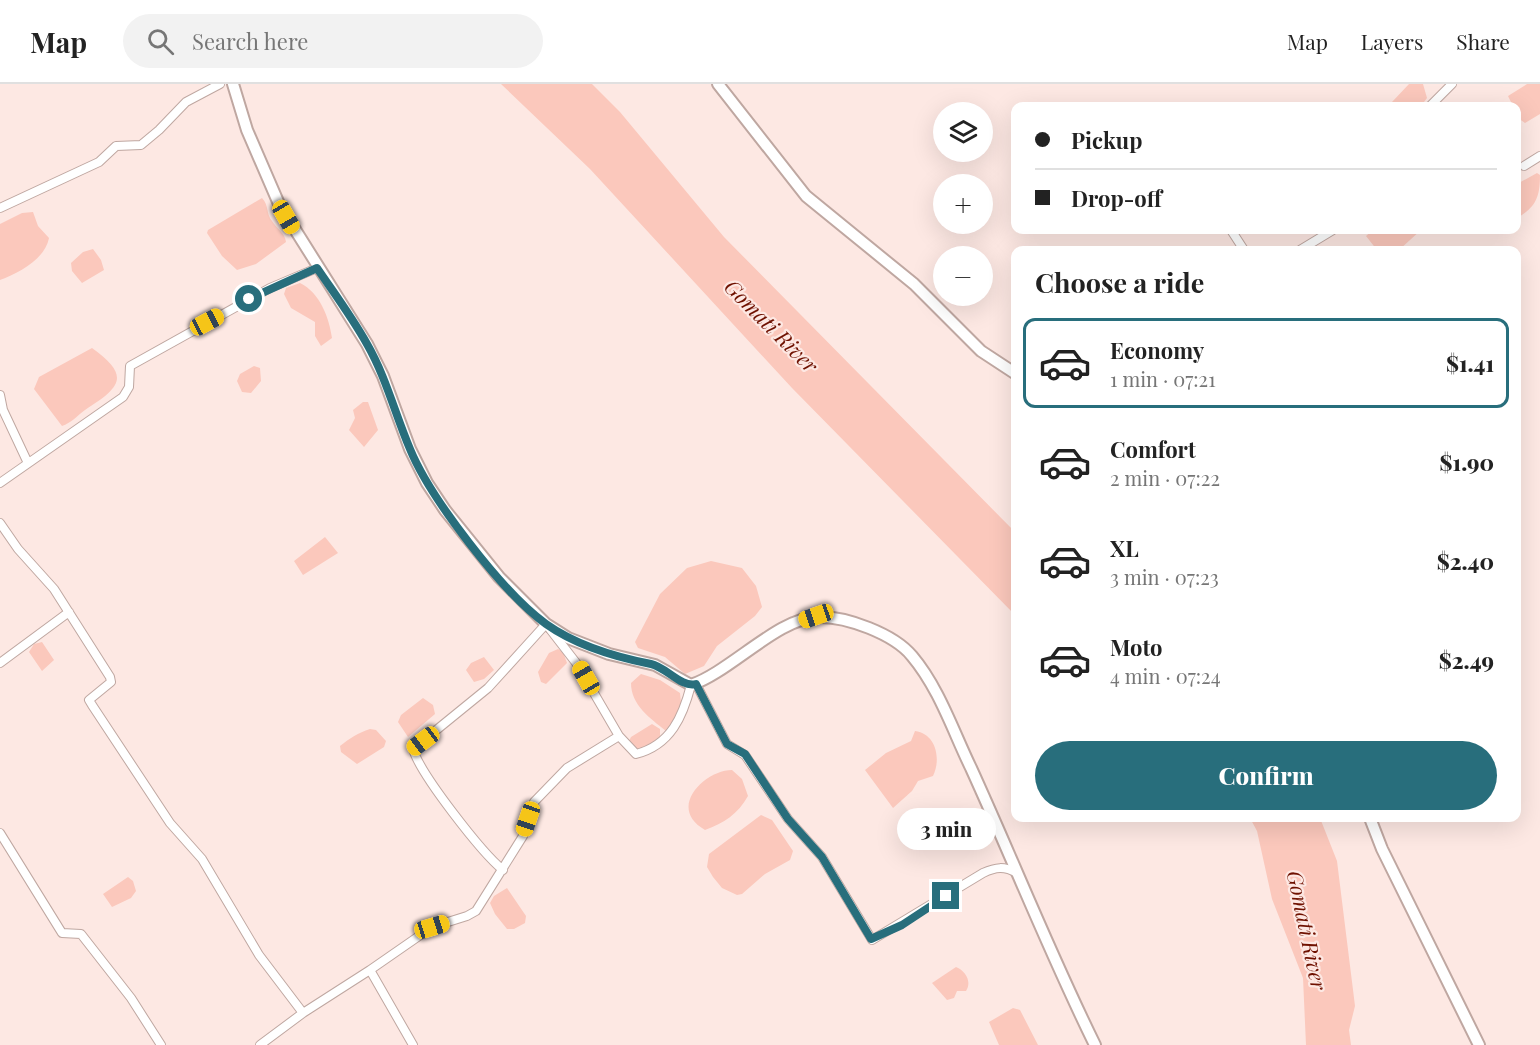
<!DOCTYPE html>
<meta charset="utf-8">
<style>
body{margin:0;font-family:"Playfair Display",serif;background:#f2f2f2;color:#222;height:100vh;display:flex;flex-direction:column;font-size:22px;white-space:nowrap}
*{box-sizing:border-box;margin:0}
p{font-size:20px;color:#767676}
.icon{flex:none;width:33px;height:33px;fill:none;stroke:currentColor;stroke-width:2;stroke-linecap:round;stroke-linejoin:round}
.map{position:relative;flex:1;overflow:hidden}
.panel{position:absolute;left:1011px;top:162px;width:510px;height:576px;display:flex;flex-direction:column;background:#fff;border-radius:12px;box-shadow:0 6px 24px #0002}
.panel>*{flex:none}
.top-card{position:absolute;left:1011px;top:18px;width:510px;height:132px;border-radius:12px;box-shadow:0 6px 24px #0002;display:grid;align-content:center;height:132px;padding:0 24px;background:#fff}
.buttons{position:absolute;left:933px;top:18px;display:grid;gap:12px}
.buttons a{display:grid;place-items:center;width:60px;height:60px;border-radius:50%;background:#fff;box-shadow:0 6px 24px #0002;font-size:30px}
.end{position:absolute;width:27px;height:27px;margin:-14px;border:8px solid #286e7c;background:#fff;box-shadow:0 0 0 3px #fff}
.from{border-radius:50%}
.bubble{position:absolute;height:42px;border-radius:21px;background:#fff;box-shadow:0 6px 24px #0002;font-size:20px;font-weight:800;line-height:42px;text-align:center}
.car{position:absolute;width:18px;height:36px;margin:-18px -9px;border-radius:8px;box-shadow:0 0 4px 2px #0007;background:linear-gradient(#f5c518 24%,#345 0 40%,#f5c518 0 76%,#345 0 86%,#f5c518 0)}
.top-card b{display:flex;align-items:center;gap:21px;height:57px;font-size:22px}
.top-card b+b{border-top:2px solid #e0e0e0}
.top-card i{width:15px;height:15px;background:#222}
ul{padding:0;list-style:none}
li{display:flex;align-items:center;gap:18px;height:90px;margin:0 12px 9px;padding:0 12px;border:3px solid transparent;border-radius:12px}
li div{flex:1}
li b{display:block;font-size:22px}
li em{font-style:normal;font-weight:800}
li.active{border-color:#286e7c}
li>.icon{width:54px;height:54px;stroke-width:1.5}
h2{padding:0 24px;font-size:27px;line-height:72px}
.cta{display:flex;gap:12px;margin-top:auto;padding:12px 24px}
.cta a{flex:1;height:69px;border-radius:36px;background:#286e7c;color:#fff;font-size:24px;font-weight:800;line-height:69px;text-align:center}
header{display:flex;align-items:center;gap:36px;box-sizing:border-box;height:84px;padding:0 30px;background:#fff;border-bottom:2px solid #e0e0e0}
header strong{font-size:28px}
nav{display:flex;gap:33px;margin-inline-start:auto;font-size:21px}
.search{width:420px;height:54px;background:#f2f2f2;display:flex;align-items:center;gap:15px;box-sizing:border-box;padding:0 21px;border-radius:33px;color:#767676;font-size:22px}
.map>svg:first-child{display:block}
.water{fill:#fbc8bc}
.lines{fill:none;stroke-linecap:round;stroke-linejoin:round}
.street-casing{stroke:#bfa7a1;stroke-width:10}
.secondary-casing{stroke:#bfa7a1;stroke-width:14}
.street{stroke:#fff;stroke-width:8}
.secondary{stroke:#fff;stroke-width:10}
.route{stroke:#286e7c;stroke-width:8}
.labels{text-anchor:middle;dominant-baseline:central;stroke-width:4.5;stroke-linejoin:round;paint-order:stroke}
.water-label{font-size:21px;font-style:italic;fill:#6f1100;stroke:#fde8e3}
</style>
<header>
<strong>Map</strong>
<div class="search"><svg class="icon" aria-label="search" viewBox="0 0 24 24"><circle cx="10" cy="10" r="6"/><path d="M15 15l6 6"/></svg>Search here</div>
<nav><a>Map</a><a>Layers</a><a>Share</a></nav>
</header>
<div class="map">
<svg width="1540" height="961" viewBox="0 0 1540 961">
<rect width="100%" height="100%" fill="#fde8e3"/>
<path class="water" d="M501 0H592L620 28 724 153 1015 448V531L792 304 590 85Z
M1409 0H1423L1427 14 1421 22H1397L1392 18Z
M1527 0H1540V30L1525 39 1518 34 1516 22H1513L1508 12Z
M1537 89 1540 91C1540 113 1536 123 1517 134V100Z
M262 114C269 121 266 130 272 137 277 145 285 149 286 158L256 180 237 186 222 172 207 149 208 146Z
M33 128 38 142 49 154C45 175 19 189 0 196V140L22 129Z
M1373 146H1421L1399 166H1377L1366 152Z
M93 165 101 176 104 186 82 199 72 187 71 179 83 168Z
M300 199C320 209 329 233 332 254L321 262 315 252V238L291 224 284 210 286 204Z
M92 264C131 292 121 303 85 326 77 332 71 339 62 342L34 305 39 293Z
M254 282 260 284 261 297 251 309 242 308 237 297 240 290Z
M363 318H368L378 346 364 363 349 346 355 334 353 326Z
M325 453 338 469 303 491 294 477Z
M711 477 742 484 756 502 762 523 755 532 717 562 704 582 685 590 665 573 638 564 635 558 660 510 687 484Z
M42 558 54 576 42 587 29 568 34 560Z
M558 565 563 568 567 579 546 600 541 598 538 588 549 569Z
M484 573 494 586 484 595 474 598 466 586 471 579Z
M641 590 660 596 680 609 682 628 666 647C650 634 631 621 631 599Z
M423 614 433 621 435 630 408 653 398 638 401 631Z
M652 640 660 645V653L643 666H635L629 657 631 653Z
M370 645 376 646 386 657 384 663 357 680 341 668 340 662C350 654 358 649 370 645Z
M915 647C937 650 941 676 933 692L918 697 912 707 893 724 865 686 886 669 911 657Z
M732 686 742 695 748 712C738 730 724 739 705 746 666 724 705 686 732 686Z
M761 731 772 736 793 767 790 776 765 790 742 810 737 811 722 804 713 793 707 783 709 770Z
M1250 734H1320L1337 777 1355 922 1349 946 1351 961H1306L1303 894 1272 815 1257 747Z
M128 793 133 797 136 807 131 814 112 823 103 810Z
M507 804 526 832 525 839 514 845H507L495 830 490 819 494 812Z
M956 883C966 887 972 898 966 907H957L954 914 947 916 932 899Z
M1013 924 1020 926 1038 961H999L989 938Z"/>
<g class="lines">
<g class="street-casing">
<path id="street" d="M1430 22 1452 0
M1524 82 1540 72
M0 124 99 78 116 62 141 61 159 46 186 18 220 0
M1231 146 1244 166
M1300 166 1333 146
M0 311 3 326 27 377
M0 399 123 313 129 303 130 282 270 204 317 184
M0 439 18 465 54 505 110 593 111 598 89 616 92 621 170 739 202 775 259 871 303 929
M0 579 69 528
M696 600 727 660 745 671 788 735 822 773 872 856 983 789C996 783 1004 782 1017 789
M619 652 636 670C671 661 683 632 691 601
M0 749 62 849 81 850 131 914 161 961
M370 886 432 843 467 832 476 827 523 752 534 718 567 684 619 652 577 580 546 540 488 604 413 665C420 690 482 769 503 786
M260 961 303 929 370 886 413 961"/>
</g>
<g class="secondary-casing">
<path id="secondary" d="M233 0 247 46 279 120 367 260 383 292 410 365 427 399 445 426 499 493 546 540 568 554 609 570 655 581 691 601C730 588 779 533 818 533 846 532 894 550 912 572 939 604 953 647 971 684 1013 776 1050 870 1095 961
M718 0 806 112 914 200 981 267 1016 290
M1370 734 1382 765 1479 961"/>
</g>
<use href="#street" class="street"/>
<use href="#secondary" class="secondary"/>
</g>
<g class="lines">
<path class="route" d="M249 215 317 184C334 209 352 233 367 260 386 293 395 330 410 365 430 414 503 509 546 540 577 562 615 573 651 580 666 583 681 604 696 600L727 660 745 670 788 735 822 773 871 855 902 841 946 812"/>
</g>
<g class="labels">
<g class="water-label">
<text transform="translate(772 241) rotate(45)">Gomati River</text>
<text transform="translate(1308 846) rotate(78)">Gomati River</text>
</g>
</g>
</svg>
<div class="buttons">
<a><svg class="icon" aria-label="layers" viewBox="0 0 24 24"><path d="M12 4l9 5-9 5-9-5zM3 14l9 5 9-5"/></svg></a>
<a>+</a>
<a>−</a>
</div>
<i class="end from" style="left:249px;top:215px"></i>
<i class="end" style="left:946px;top:812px"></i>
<div class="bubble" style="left:897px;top:724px;width:99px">3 min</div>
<i class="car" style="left:286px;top:133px;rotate:150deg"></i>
<i class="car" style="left:207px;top:238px;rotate:62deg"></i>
<i class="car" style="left:816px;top:532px;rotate:251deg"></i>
<i class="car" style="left:586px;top:594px;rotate:330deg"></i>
<i class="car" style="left:423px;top:657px;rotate:233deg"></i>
<i class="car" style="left:528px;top:735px;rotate:199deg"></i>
<i class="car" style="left:432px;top:843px;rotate:73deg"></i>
<div class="top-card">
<b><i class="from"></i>Pickup</b>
<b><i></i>Drop-off</b>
</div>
<section class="panel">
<h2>Choose a ride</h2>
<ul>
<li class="active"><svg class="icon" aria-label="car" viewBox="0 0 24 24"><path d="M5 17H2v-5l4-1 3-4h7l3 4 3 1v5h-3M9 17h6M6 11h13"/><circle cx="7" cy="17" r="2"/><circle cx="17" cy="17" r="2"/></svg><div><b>Economy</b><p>1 min · 07:21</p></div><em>$1.41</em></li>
<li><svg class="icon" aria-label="car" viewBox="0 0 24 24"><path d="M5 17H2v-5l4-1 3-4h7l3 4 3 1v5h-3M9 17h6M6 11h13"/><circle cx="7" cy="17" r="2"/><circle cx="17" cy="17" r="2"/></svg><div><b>Comfort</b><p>2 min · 07:22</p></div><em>$1.90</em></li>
<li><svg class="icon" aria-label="car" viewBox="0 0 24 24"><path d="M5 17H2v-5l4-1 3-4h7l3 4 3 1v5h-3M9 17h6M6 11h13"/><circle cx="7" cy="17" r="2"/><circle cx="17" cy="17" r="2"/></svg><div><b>XL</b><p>3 min · 07:23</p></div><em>$2.40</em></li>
<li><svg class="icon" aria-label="car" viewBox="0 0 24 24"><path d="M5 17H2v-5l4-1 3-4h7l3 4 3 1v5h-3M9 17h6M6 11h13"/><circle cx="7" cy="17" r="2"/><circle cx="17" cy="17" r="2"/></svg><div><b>Moto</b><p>4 min · 07:24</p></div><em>$2.49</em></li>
</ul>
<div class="cta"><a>Confirm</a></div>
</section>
</div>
